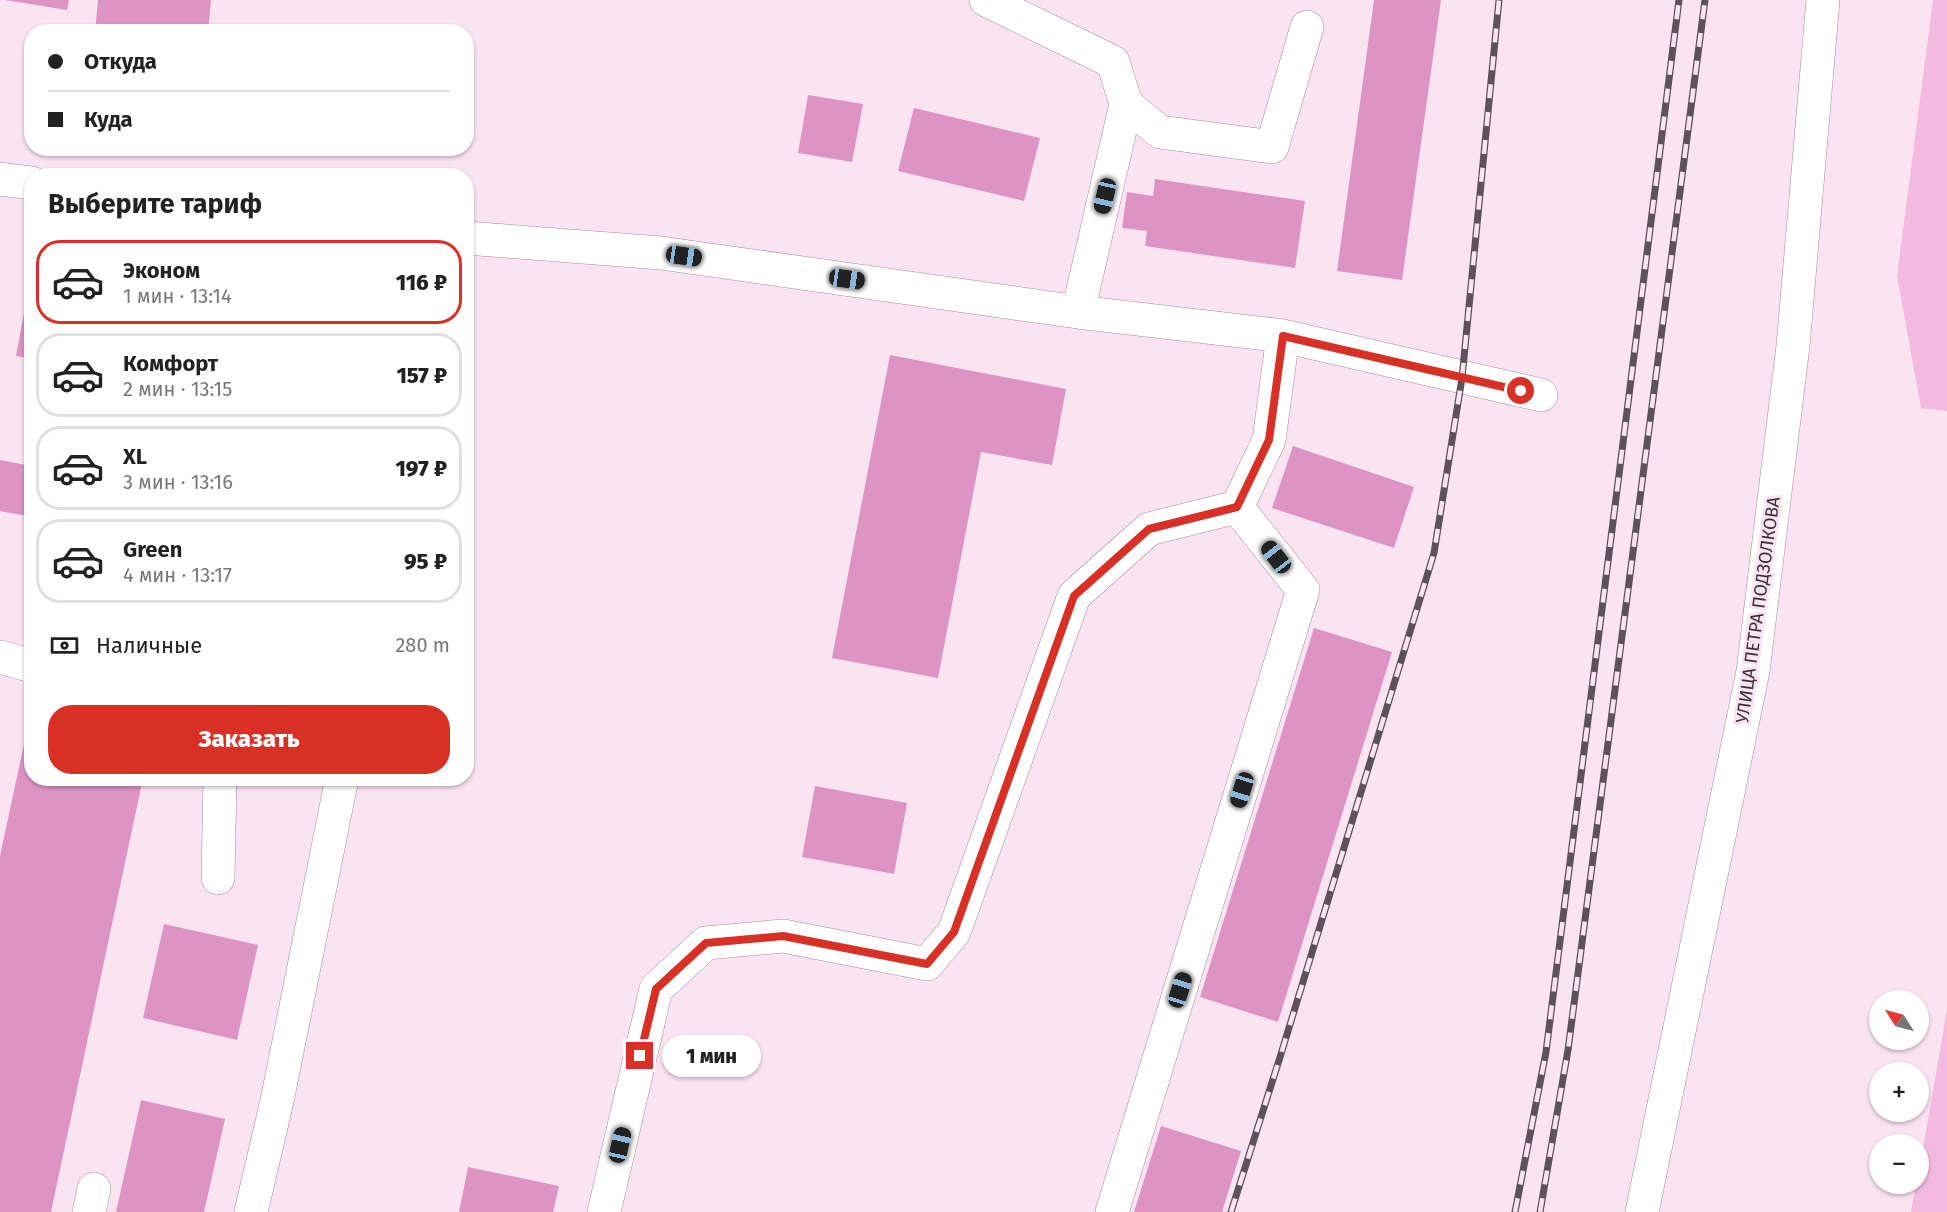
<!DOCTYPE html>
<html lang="ru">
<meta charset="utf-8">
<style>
body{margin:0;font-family:"Fira Sans",sans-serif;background:#f2f2f2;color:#222;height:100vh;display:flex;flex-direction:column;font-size:22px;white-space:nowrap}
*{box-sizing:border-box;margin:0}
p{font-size:20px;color:#767676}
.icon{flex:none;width:33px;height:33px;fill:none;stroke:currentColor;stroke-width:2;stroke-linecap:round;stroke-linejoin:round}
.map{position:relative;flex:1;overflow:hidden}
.panel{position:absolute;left:24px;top:168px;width:450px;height:618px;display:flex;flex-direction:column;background:#fff;border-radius:24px;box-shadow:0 2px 4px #0004}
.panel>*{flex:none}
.guide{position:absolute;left:24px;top:24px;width:450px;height:132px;border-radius:24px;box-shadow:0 2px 4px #0004;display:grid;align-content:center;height:132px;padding:0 24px;background:#fff}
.needle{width:39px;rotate:306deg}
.fabs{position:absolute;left:1869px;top:990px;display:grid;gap:12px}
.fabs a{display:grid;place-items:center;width:60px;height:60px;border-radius:50%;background:#fff;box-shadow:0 2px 4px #0004;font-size:30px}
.end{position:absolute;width:27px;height:27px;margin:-14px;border:8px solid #d93025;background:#fff;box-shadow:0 0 0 3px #fff}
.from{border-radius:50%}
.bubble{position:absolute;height:42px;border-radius:21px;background:#fff;box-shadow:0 2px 4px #0004;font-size:20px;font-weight:800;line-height:42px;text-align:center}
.car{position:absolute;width:18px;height:36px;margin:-18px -9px;border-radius:8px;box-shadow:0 0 4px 2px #0007;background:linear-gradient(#222 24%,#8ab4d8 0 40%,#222 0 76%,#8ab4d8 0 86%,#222 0)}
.guide b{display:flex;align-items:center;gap:21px;height:57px;font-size:22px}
.guide b+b{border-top:2px solid #e0e0e0}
.guide i{width:15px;height:15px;background:#222}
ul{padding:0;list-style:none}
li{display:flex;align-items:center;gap:18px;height:84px;margin:0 12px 9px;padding:0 12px;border:3px solid #e0e0e0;border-radius:24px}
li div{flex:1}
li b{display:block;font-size:22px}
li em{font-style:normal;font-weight:800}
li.current{border-color:#d93025}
li>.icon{width:54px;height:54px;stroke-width:1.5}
h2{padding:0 24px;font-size:27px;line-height:72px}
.pay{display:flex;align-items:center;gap:15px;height:66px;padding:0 24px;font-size:22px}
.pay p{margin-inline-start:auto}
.button{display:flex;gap:12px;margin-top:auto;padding:12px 24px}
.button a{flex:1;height:69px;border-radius:24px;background:#d93025;color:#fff;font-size:24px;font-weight:800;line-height:69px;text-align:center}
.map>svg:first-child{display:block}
.green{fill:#f3b9df}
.building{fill:#dd94c5}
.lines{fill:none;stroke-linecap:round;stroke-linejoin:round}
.minor-casing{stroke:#a18c99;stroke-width:34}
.minor{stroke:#fff;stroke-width:33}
.rail-casing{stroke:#5d5259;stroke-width:7}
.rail{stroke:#fbe4f2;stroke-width:4.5;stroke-dasharray:14;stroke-linecap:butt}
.route{stroke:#d93025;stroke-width:8}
.labels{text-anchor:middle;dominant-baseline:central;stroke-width:6;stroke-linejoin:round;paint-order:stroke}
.street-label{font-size:18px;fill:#3a3237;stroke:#fbe4f2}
</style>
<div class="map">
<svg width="1947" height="1212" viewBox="0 0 1947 1212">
<rect width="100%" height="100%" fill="#fbe4f2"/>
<path class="green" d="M1933 0H1947V411L1921 408 1897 276Z
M1947 1010V1212H1911L1916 1184H1918L1919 1171Z"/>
<path class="building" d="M5 0H69L67 10Z
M98 0H211L208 32H95Z
M1374 0H1441L1402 280 1337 271Z
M808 95 863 104 852 162 798 153Z
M914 108 1040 138 1024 201 898 171Z
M1155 179 1305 201 1295 268 1145 246 1147 231 1122 228 1127 192 1153 196Z
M25 307 32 308V359L16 356Z
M890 355 1066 389 1052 465 981 452 938 678 832 658Z
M1293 446 1414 487 1394 548 1272 508Z
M0 460 32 466V517L0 511Z
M1314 628 1392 652 1278 1022 1200 997Z
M24 744 32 746V778H143L51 1212H0V856Z
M815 786 907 803 894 874 802 857Z
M164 924 258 945 237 1040 143 1018Z
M141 1100 225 1119 204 1212H116Z
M1161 1126 1241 1151 1222 1212H1134Z
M468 1167 559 1186 553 1212H459Z"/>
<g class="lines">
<g class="minor-casing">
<path id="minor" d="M986 0 1113 62 1126 104 1078 312
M1126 104 1160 132 1272 147 1307 27
M0 179 32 183
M466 238 661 253 1078 312 1283 336 1541 395
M0 657 32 666
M218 878 220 778
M89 1212 94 1189
M251 1212 277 1101 342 778
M604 1212 656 989 706 943 783 936 927 964 954 932 1074 596 1149 529 1237 507 1269 440 1283 336
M1112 1212 1303 590 1237 507
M1642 1212 1753 671 1793 346 1823 0"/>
</g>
<use href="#minor" class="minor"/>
<g class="rail-casing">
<path id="rail" d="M1231 1212 1281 1054 1434 553 1462 378 1499 0
M1515 1212 1546 1052 1679 0
M1540 1212 1568 1050 1705 0"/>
</g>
<use href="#rail" class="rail"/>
</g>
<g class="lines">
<path class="route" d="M640 1056 656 989 706 943 783 936 927 964 954 932 1074 596 1149 529 1237 507 1269 440 1283 336 1521 391"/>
</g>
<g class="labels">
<g class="street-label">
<text transform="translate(1758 610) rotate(-82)">УЛИЦА ПЕТРА ПОДЗОЛКОВА</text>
</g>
</g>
</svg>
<div class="fabs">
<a><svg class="needle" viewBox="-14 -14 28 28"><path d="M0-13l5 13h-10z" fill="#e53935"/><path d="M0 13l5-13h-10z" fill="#767676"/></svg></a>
<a>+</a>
<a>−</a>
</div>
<i class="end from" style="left:1521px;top:391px"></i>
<i class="end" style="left:640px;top:1056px"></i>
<div class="bubble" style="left:662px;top:1035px;width:99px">1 мин</div>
<i class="car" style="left:1105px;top:196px;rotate:193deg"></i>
<i class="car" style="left:684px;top:256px;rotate:98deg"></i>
<i class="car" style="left:847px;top:279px;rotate:98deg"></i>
<i class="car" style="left:1276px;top:557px;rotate:322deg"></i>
<i class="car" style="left:1242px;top:790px;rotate:197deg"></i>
<i class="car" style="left:1180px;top:990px;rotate:17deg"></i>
<i class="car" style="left:620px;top:1145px;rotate:13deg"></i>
<div class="guide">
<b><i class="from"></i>Откуда</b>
<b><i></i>Куда</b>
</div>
<section class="panel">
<h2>Выберите тариф</h2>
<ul>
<li class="current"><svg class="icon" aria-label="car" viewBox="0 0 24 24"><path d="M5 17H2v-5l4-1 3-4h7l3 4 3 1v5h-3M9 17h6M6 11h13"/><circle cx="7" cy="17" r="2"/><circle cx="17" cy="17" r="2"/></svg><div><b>Эконом</b><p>1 мин · 13:14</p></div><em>116 ₽</em></li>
<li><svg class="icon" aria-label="car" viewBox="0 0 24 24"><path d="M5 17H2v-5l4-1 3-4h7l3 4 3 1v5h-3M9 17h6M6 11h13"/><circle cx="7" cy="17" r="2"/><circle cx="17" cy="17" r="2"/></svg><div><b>Комфорт</b><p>2 мин · 13:15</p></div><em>157 ₽</em></li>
<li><svg class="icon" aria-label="car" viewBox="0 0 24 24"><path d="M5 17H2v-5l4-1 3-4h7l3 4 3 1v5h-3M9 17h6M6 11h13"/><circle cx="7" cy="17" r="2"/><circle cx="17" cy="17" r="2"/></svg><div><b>XL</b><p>3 мин · 13:16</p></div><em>197 ₽</em></li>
<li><svg class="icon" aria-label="car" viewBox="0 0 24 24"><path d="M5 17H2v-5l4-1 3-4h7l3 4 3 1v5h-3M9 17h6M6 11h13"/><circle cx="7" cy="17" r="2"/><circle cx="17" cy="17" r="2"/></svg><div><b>Green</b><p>4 мин · 13:17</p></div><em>95 ₽</em></li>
</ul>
<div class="pay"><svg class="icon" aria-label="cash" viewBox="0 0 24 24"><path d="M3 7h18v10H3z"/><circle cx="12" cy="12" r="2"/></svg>Наличные<p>280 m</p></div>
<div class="button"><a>Заказать</a></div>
</section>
</div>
